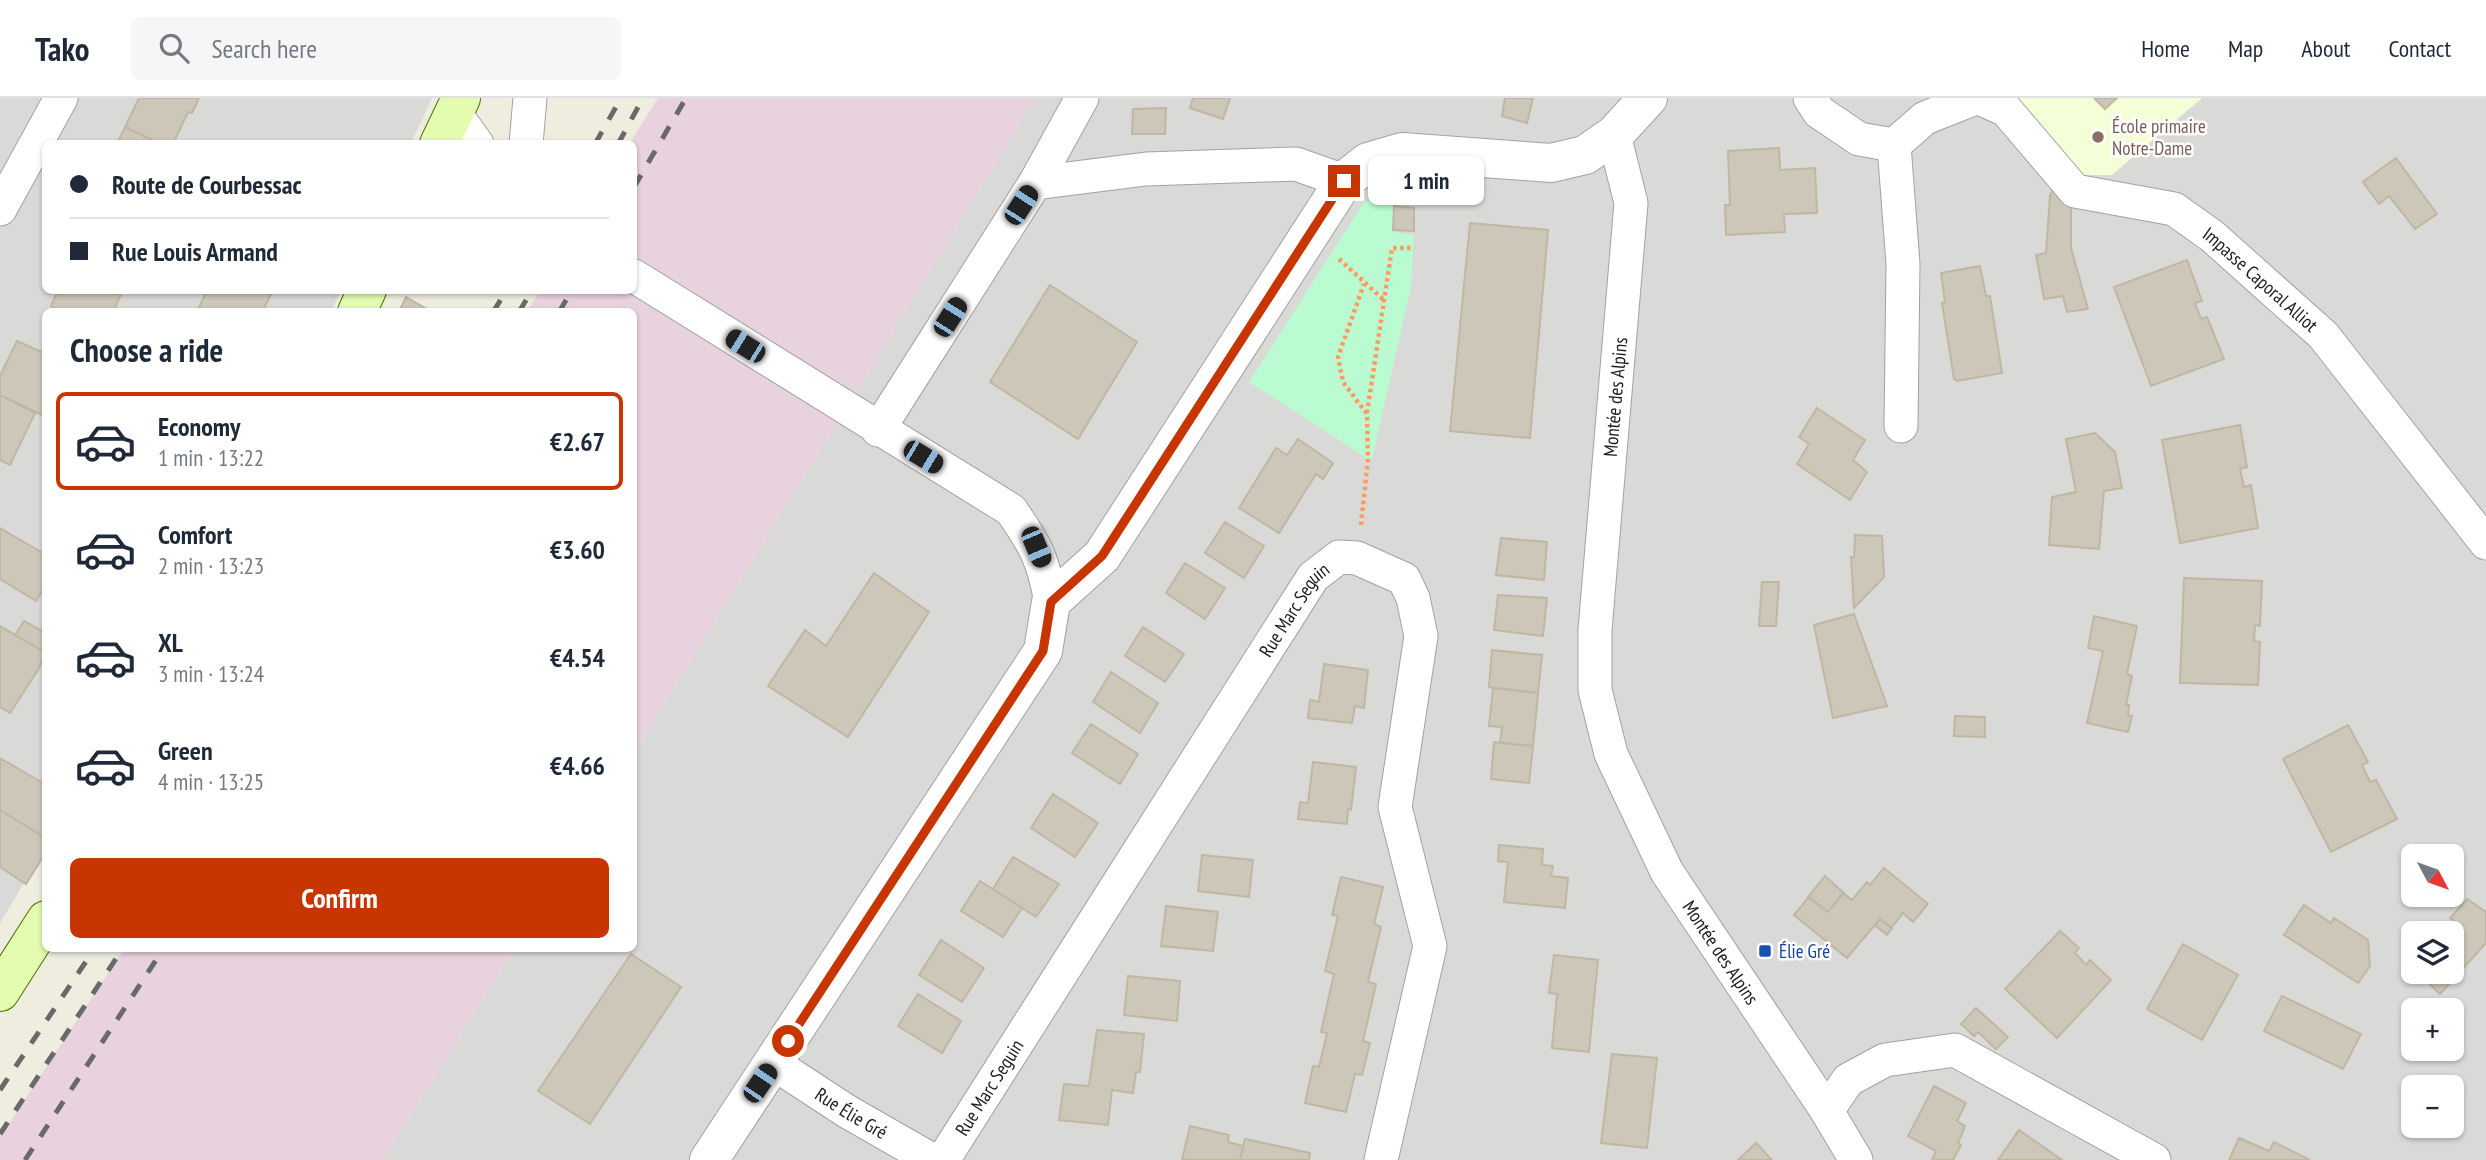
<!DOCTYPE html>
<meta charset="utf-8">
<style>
body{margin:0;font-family:"PT Sans Narrow",sans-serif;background:#f6f6f7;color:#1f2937;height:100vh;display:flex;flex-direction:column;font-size:26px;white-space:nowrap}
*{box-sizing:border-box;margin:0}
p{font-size:23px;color:#747a83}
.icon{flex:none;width:38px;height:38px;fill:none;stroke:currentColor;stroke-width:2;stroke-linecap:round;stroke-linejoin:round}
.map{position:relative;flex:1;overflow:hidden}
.side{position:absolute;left:42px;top:210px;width:595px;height:644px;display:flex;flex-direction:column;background:#fff;border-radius:10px;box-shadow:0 2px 5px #0004}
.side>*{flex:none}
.hud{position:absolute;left:42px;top:42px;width:595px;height:154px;border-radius:10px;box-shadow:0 2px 5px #0004;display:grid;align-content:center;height:154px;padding:0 28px;background:#fff}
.needle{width:46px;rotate:131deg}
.tools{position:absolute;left:2401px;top:746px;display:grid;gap:14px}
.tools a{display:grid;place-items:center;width:63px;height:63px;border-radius:10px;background:#fff;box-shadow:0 2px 5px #0004;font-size:35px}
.end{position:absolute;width:32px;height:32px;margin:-16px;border:9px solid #c73600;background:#fff;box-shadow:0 0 0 4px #fff}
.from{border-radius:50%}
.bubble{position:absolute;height:49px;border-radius:10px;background:#fff;box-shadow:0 2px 5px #0004;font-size:23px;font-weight:700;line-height:49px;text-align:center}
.car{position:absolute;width:21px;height:42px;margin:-21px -10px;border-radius:9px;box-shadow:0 0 5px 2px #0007;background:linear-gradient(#222 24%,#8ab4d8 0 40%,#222 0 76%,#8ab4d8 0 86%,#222 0)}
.hud b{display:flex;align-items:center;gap:24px;height:66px;font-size:26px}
.hud b+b{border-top:2px solid #e0e1e3}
.hud i{width:18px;height:18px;background:#1f2937}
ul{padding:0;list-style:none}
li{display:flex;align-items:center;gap:21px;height:98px;margin:0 14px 10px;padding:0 14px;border:4px solid transparent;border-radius:10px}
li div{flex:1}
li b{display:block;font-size:26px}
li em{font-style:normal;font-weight:700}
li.current{border-color:#c73600}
li>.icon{width:63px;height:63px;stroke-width:1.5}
h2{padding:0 28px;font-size:32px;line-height:84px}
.button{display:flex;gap:14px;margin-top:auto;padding:14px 28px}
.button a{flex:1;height:80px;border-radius:10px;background:#c73600;color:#fff;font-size:28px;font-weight:700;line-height:80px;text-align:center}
header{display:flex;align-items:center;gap:42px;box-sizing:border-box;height:98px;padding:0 35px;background:#fff;border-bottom:2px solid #e0e1e3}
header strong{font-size:33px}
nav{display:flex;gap:38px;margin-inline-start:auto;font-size:24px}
.search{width:490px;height:63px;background:#f6f6f7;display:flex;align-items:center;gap:18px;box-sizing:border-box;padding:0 24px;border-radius:10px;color:#747a83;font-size:26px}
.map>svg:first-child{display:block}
.residential{fill:#d9d9d8;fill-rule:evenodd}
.industrial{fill:#e7d2dd}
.education{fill:#f4ffd8}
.park{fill:#bafbd1}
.building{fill:#cdc7ba;stroke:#c0b7a2;stroke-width:2}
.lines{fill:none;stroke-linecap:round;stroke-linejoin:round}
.minor-casing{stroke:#a2a2a2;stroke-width:35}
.tertiary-casing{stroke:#a2a2a2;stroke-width:40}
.secondary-casing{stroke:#487401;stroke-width:40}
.path{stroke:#ff9b60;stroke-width:4.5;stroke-dasharray:3.5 3.5;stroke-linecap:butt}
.minor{stroke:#fff;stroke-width:33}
.tertiary{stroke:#fff;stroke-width:38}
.secondary{stroke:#e3fcb0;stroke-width:38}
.rail{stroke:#696969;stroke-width:5;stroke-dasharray:14 14;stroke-linecap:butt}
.route{stroke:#c73600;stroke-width:9}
.education-dot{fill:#8d6e63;stroke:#fff;stroke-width:2.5}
.transit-dot{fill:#1a4fb4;stroke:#fff;stroke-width:2.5}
.labels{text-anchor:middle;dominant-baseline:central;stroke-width:5;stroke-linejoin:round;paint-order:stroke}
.education-label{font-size:19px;fill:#785e54;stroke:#fff;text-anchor:start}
.street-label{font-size:19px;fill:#1b1b1b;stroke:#fff}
.transit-label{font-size:19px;fill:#164399;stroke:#fff;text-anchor:start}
</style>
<header>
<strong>Tako</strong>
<div class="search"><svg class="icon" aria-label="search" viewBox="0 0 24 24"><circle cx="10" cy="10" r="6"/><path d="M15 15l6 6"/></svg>Search here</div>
<nav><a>Home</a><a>Map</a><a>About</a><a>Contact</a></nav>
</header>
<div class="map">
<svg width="2486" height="1062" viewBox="0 0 2486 1062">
<rect width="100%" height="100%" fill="#eeede0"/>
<path class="residential" d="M0 0H432L411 45 46 46V192L341 193 331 213 46 214 45 750 0 825Z
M1036 0H2486V1062H384L514 851 634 850V656ZM2413 758H2452V796H2413ZM2413 835H2452V873H2413ZM2413 912H2452V950H2413ZM2413 989H2452V1027H2413Z"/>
<path class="industrial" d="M658 0H1036L634 656V214H527L540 193 634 192V46L630 45Z
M124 851V850L514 851 384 1062H0V1039Z"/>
<path class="education" d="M2008 0H2202L2112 77H2072Z"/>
<path class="park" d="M1395 82 1393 134 1414 137 1411 189 1372 361H1368L1249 284 1362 107 1385 87Z"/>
<path class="building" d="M139 0H199L192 15 188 14 173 46H161L125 29Z
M1193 0H1230L1223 21 1190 10Z
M1505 0H1533L1527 25 1502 18Z
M2094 0H2117L2105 11Z
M1166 10 1165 36H1132L1133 11Z
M125 29 161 46H117Z
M1779 50 1780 72 1815 70 1817 115 1784 116 1785 134 1726 137 1725 107H1730L1728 53Z
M2396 60 2437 116 2415 131 2389 98 2379 106 2363 84Z
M2055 87 2068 102 2071 112V150L2088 211 2067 214 2063 198 2044 201 2036 157 2046 155 2050 98Z
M1394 108 1414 110V133L1393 132Z
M1470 125 1548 132 1530 340 1450 333Z
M2187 162 2202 203 2195 205 2201 221 2207 219 2224 261 2151 288 2114 189Z
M1980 168 1986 198H1990L2002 275 1957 283 1954 281 1942 205 1945 204 1941 175Z
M1050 187 1137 244 1078 341 990 284Z
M58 192H123L113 214H61L51 208Z
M207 192H273L262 214H197Z
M406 199 432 214H399Z
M17 243 46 256V319L0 297V278Z
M0 297 35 315 10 367 0 362Z
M1817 310 1865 342 1853 362 1867 374 1850 402 1797 366 1809 346 1799 339Z
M2240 327 2247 369 2240 371 2244 389 2251 387 2258 430 2180 445 2162 342Z
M2095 335 2115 354 2122 390 2104 393 2099 451 2049 447 2052 399 2076 394 2066 341Z
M1298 341 1333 365 1323 381 1316 376 1279 435 1239 410 1276 350 1287 357Z
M1225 424 1264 448 1244 480 1205 455Z
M0 430 43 455 46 452V487L36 503 0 481Z
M1855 437 1882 438 1884 479 1854 510 1851 459H1854Z
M1501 440 1547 444 1544 482 1496 477Z
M1185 465 1225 490 1205 521 1166 495Z
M874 475 929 514 848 639 768 588 805 532 826 548Z
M2184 480 2262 483 2260 528 2255 527 2254 543 2260 544 2258 587 2180 585Z
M1762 484H1779L1776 528H1759Z
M1498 497 1547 500 1543 538 1494 532Z
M1854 516 1887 608 1833 620 1814 527Z
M2094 518 2137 528 2127 576 2132 578 2126 607H2129L2128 617 2132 618 2128 634 2087 625 2103 553 2088 550Z
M24 523 46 535V555L15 537Z
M0 528 46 555 38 572 10 615 0 609Z
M1143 529 1184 556 1165 584 1125 558Z
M1492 552 1542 557 1538 595 1489 589Z
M1324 566 1368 572 1364 610 1355 608 1352 625 1308 620 1310 602 1319 604Z
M1111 574 1158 605 1140 635 1093 604Z
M1493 590 1538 595 1533 648 1500 645 1502 629 1489 628Z
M1955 618 1985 619V639L1954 638Z
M1091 626 1138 656 1120 686 1072 655Z
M2348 627 2368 664 2362 667 2370 684 2376 682 2397 721 2331 754 2283 661Z
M1494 644 1533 648 1529 685 1491 681Z
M0 660 46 687V740L0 712Z
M1313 664 1356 669 1351 712 1348 711 1347 726 1298 721 1300 704 1308 705Z
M1053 696 1098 725 1075 759 1031 730Z
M0 712 46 740V754L26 786 0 769Z
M1499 747 1543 751 1542 767 1553 768 1551 778 1568 780 1565 810 1504 804 1508 764 1498 763Z
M1202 757 1253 762 1249 799 1198 793Z
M1013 759 1059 786 1036 819 993 791Z
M1884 770 1928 806 1913 824 1903 815 1891 830 1880 821 1847 860 1794 817 1809 799 1828 814 1843 795 1852 802 1867 784 1870 787Z
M1825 778 1844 795 1828 814 1808 799Z
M1341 779 1383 789 1374 826 1381 829 1368 884 1376 886 1363 943 1370 945 1362 977 1355 976 1346 1014 1305 1005 1313 968 1319 969 1327 935 1321 934 1334 876 1325 873 1338 818 1332 817Z
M980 783 1022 810 1003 839 961 813Z
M2467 801 2486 814V845L2440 896 2417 874 2452 873V835L2459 827 2450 820Z
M2304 807 2331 825 2334 820 2368 842 2370 868 2358 885 2284 837Z
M1166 808 1218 814 1213 853 1161 848Z
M1880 821 1892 830 1887 837 1875 827Z
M2060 833 2079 850 2075 855 2086 867 2090 862 2111 882 2057 940 2005 891Z
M941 842 984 870 962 904 919 877Z
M2183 846 2238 877 2202 942 2147 911Z
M631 856 681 889 590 1026 538 993Z
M1554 857 1598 862 1589 954 1552 950 1557 896 1549 895Z
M1128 878 1180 883 1177 923 1124 917Z
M918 896 961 923 942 955 898 928Z
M2282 898 2361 936 2343 971 2264 933Z
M1976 910 2008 939 1996 951 1978 934 1974 938 1961 926Z
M1097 932 1144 936 1140 974H1136L1133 995 1112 992 1108 1027 1059 1022 1064 986 1089 988Z
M1612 956 1657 960 1647 1050 1601 1045Z
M1934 988 1966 1005 1957 1023 1965 1028 1958 1045 1961 1047 1953 1062H1932L1936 1053 1908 1038Z
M1190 1028 1229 1037 1228 1044 1243 1048 1240 1062H1182Z
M2019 1032 2062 1062H1998Z
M2239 1040 2269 1053 2274 1044 2310 1062H2229Z
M1245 1041 1310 1055 1309 1062H1240Z
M1756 1045 1772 1062H1738Z"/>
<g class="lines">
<g class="minor-casing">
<g id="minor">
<path d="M1810 0 1819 14 1859 41 1894 47 1925 20 1976 0"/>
<path id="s1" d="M1979 0 2006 12 2075 93 2174 111 2212 138 2323 237 2486 445"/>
<path d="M454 14 477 46"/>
<path id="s2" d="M1614 37 1631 105 1595 532V592L1611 656 1667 774 1827 1013 1848 982 1885 962 1955 952 2154 1062"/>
<path d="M526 46 530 0"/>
<path d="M1894 47 1903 166 1901 328"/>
<path d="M1035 85 1082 0"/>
<path d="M0 111 61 0"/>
<path d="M634 178 1011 412C1036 448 1043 461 1051 504"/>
<path d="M878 332 1035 85 1146 71 1296 66 1344 83"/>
<path id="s3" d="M773 965 848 1014 932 1062"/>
<path d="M1827 1013 1856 1062"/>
<path id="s4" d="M943 1062 1313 479 1339 459 1357 460 1404 481 1413 500 1421 538 1395 709 1430 848 1381 1062"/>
</g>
</g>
<g class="tertiary-casing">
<path id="tertiary" d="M709 1062 1043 553 1051 504 1102 458 1344 83 1368 64 1402 54 1551 65 1585 57 1614 37 1648 0"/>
</g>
<g class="secondary-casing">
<path id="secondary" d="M439 46 461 0
M357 214 367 192
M0 894 46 822"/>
</g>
<path class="path" d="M1339 161 1385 203
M1367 315 1392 150H1413
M1361 427 1368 361 1367 316 1343 284 1338 259 1364 186"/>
<use href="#minor" class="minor"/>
<use href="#tertiary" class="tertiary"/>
<use href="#secondary" class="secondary"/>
<path class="rail" d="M595 46 621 0
M618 46 643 0
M634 89 686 0
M493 214 507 192
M519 214 532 192
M559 214 572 192
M0 992 95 850
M0 1036 123 850
M25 1062 164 850"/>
</g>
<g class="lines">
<path class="route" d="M788 943 1043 553 1051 504 1102 458 1344 83"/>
</g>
<circle class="education-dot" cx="2098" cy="39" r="7"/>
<rect class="transit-dot" x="1758" y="846" width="14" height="14" rx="3.5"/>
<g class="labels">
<g class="education-label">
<text x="2112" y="28">École primaire<tspan x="2112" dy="22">Notre-Dame</tspan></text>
</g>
<g class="street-label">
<text stroke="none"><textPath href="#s1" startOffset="348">Impasse Caporal Alliot</textPath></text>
<text transform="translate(1615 299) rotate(-85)">Montée des Alpins</text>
<text stroke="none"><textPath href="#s4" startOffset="653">Rue Marc Seguin</textPath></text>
<text stroke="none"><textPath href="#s2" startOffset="852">Montée des Alpins</textPath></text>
<text stroke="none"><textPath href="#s4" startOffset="86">Rue Marc Seguin</textPath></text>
<text stroke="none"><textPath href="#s3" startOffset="93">Rue Élie Gré</textPath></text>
</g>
<g class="transit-label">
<text x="1779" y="853">Élie Gré</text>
</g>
</g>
</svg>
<div class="tools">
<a><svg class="needle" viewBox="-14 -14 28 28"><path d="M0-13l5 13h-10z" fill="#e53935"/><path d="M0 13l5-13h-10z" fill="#747a83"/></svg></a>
<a><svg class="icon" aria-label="layers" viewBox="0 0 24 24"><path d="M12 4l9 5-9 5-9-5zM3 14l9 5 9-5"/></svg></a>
<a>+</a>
<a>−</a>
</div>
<i class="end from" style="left:788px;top:943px"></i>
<i class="end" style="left:1344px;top:83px"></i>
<div class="bubble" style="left:1368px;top:58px;width:116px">1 min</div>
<i class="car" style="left:1021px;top:107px;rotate:33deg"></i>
<i class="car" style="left:950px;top:219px;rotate:32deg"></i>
<i class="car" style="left:745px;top:248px;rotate:302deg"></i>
<i class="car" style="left:923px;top:359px;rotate:121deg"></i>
<i class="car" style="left:1036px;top:449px;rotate:157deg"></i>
<i class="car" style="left:760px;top:985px;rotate:34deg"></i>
<div class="hud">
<b><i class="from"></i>Route de Courbessac</b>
<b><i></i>Rue Louis Armand</b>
</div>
<section class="side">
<h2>Choose a ride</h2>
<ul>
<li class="current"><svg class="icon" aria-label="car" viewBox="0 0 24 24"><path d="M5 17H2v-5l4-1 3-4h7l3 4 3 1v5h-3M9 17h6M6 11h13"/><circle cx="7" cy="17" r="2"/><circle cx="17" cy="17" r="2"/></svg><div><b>Economy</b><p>1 min · 13:22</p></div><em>€2.67</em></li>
<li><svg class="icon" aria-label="car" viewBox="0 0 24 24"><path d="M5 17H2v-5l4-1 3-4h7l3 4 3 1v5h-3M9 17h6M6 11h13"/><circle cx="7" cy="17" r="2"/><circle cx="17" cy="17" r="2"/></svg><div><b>Comfort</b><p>2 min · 13:23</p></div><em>€3.60</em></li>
<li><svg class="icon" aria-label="car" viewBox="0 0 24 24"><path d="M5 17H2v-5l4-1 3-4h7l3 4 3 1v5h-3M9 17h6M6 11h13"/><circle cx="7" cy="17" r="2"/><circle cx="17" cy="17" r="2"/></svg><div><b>XL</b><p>3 min · 13:24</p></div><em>€4.54</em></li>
<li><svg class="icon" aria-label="car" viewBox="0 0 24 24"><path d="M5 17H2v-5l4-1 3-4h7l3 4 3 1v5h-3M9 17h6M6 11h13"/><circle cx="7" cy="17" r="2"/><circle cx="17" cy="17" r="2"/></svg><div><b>Green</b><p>4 min · 13:25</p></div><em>€4.66</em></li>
</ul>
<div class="button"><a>Confirm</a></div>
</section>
</div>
